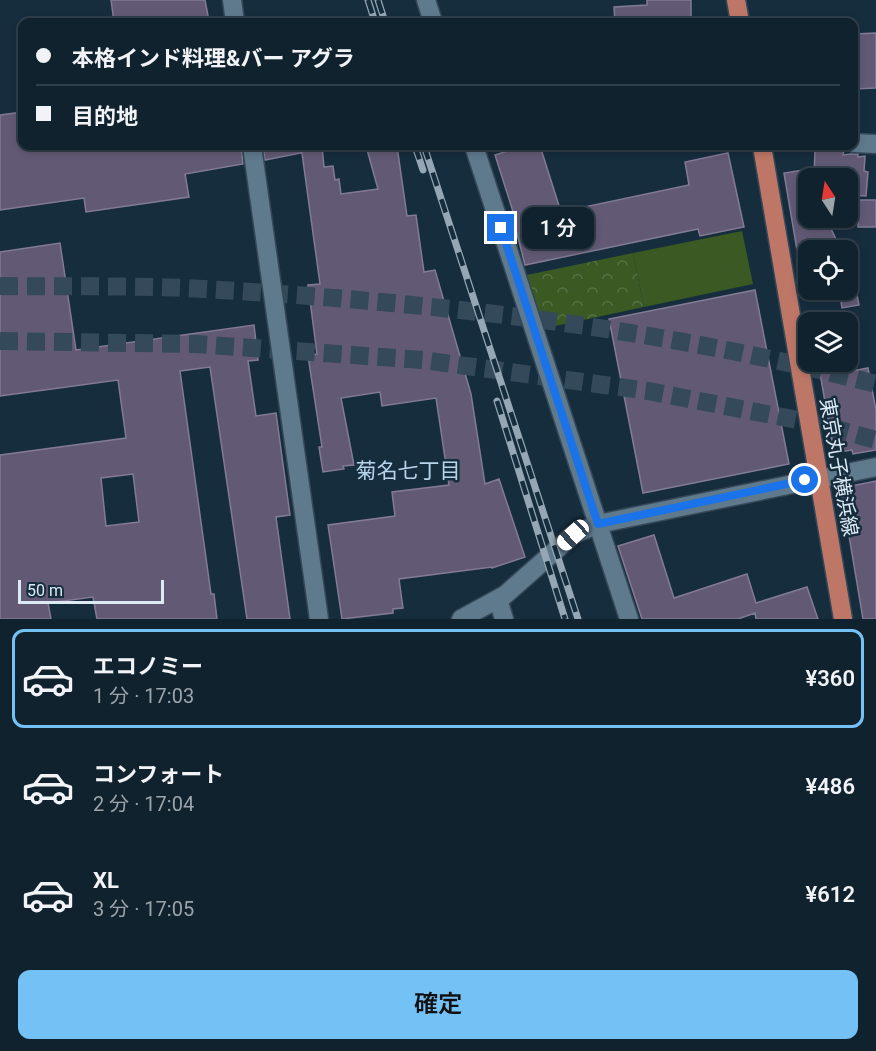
<!DOCTYPE html>
<html lang="ja">
<meta charset="utf-8">
<style>
body{margin:0;font-family:Roboto,"Noto Sans JP",sans-serif;background:#1e2f3a;color:#f1f3f6;height:100vh;display:flex;flex-direction:column;font-size:22px;white-space:nowrap}
*{box-sizing:border-box;margin:0}
p{font-size:20px;color:#9ca4aa}
.icon{flex:none;width:33px;height:33px;fill:none;stroke:currentColor;stroke-width:2;stroke-linecap:round;stroke-linejoin:round}
.map{position:relative;height:619px;overflow:hidden}
.details{display:flex;flex-direction:column;background:#10222e;flex:1}
.details>*{flex:none}
.banner{position:absolute;left:18px;top:18px;width:840px;height:132px;border-radius:12px;box-shadow:0 3px 9px #0003,0 0 0 2px #303f4a;display:grid;align-content:center;height:132px;padding:0 18px;background:#10222e}
.needle{width:39px;rotate:348deg}
.controls{position:absolute;left:798px;top:168px;display:grid;gap:12px}
.controls a{display:grid;place-items:center;width:60px;height:60px;border-radius:12px;background:#10222e;box-shadow:0 3px 9px #0003,0 0 0 2px #303f4a;font-size:30px}
.scale{position:absolute;left:18px;bottom:15px;width:146px;box-sizing:border-box;padding-left:6px;border:3px solid #dceaf5;border-top:0;font-size:16px;line-height:21px;white-space:nowrap;color:#dceaf5;-webkit-text-stroke:4px #162d3e;paint-order:stroke}
.end{position:absolute;width:27px;height:27px;margin:-14px;border:8px solid #1a73e8;background:#fff;box-shadow:0 0 0 3px #fff}
.from{border-radius:50%}
.bubble{position:absolute;height:42px;border-radius:12px;background:#10222e;box-shadow:0 3px 9px #0003,0 0 0 2px #303f4a;font-size:20px;font-weight:600;line-height:42px;text-align:center}
.car{position:absolute;width:18px;height:36px;margin:-18px -9px;border-radius:8px;box-shadow:0 0 4px 2px #0007;background:linear-gradient(#fff 24%,#345 0 40%,#fff 0 76%,#345 0 86%,#fff 0)}
.banner b{display:flex;align-items:center;gap:21px;height:57px;font-size:22px}
.banner b+b{border-top:2px solid #303f4a}
.banner i{width:15px;height:15px;background:#f1f3f6}
ul{padding:10px 0 0;list-style:none}
li{display:flex;align-items:center;gap:18px;height:99px;margin:0 12px 9px;padding:0 6px;border:3px solid transparent;border-radius:12px}
li div{flex:1}
li b{display:block;font-size:22px}
li em{font-style:normal;font-weight:600}
li.selected{border-color:#73c1f5}
li>.icon{width:54px;height:54px;stroke-width:1.5}
.primary-button{display:flex;gap:12px;margin-top:auto;padding:12px 18px}
.primary-button a{flex:1;height:69px;border-radius:12px;background:#73c1f5;color:#111;font-size:24px;font-weight:600;line-height:69px;text-align:center}
.map>svg:first-child{display:block}
.grass{fill:#3a5923}
.park{fill:url(#park-crowns)}
.building{fill:#625a75;stroke:#837a96;stroke-width:1.5;fill-rule:evenodd}
.lines{fill:none;stroke-linecap:round;stroke-linejoin:round}
.highway-tunnel{stroke:#344959;stroke-width:18;stroke-dasharray:18 9;stroke-linecap:butt}
.minor-casing{stroke:#364857;stroke-width:21}
.major-casing{stroke:#364857;stroke-width:21}
.minor{stroke:#5f798d;stroke-width:18}
.major{stroke:#be7767;stroke-width:18}
.rail-casing{stroke:#95a7b4;stroke-width:7}
.rail{stroke:#162d3e;stroke-width:4.5;stroke-dasharray:14;stroke-linecap:butt}
.route{stroke:#1a73e8;stroke-width:8}
.labels{text-anchor:middle;dominant-baseline:central;stroke-width:5;stroke-linejoin:round;paint-order:stroke}
.street-label{font-size:20px;fill:#dceaf5;stroke:#162d3e}
.neighbourhood-label{font-size:21px;fill:#b8d4ea;stroke:#162d3e}
</style>
<div class="map">
<svg width="876" height="619" viewBox="0 0 876 619">
<defs>
<pattern id="park-crowns" width="20" height="18" patternUnits="userSpaceOnUse" patternTransform="scale(1.5)"><rect width="20" height="18" fill="#3a5923"/><path d="M2 6a3 3 0 1 1 6 0M12 15a3 3 0 1 1 6 0" fill="none" stroke="#567144"/></pattern>
</defs>
<rect width="100%" height="100%" fill="#162d3e"/>
<path class="grass" d="M742 231 753 284 644 307 633 253Z"/>
<path class="park" d="M633 253 644 307 541 329 522 276Z"/>
<path class="building" d="M111 0H205L209 21 114 22Z
M647 0H691V22H615L614 7 647 5Z
M876 33V88L854 89V34Z
M22 112V146H241L243 164 185 174 189 197 86 212 84 198 0 210V115Z
M263 146H301V153L265 160Z
M301 146H322L324 167 333 166 335 180 339 179 341 194 378 189 366 146H397L407 216 416 215 424 272 435 270 471 394 485 484 499 479 525 557 492 568V567L399 579 403 608 393 609V613L342 619 328 525 395 516 392 492 449 485 436 398 382 406 380 392 341 398 354 465 343 466 344 469 323 472 319 447H322L308 356 317 354 308 285 320 284Z
M541 149 561 212 689 185 685 162 728 153 744 227 700 236 698 229 525 265 514 222 516 221 495 155 511 150Z
M815 150H844L843 155 851 154H858V157L865 156 864 171 868 172 866 196 848 195 849 178H814Z
M803 170 808 189V218H826L841 250H797L784 173Z
M858 200H876V227H858Z
M60 243 76 350 254 325 258 360 248 361 256 416 276 413 290 515 276 517 290 619H247L210 367 180 371 211 594H214L217 619H97L93 597 48 603 51 619H0V455L126 438 118 380 0 396V252ZM133 474 139 522 106 526 101 478Z
M755 290 789 464 643 493 609 319Z
M839 290H856L859 305 842 308Z
M818 362H840L842 373 868 368 876 410V450L853 454 852 450 834 453Z
M876 481V619H863L841 488Z
M654 535 674 598 747 574 756 603 807 587 818 619H756L755 613 738 619H642L618 546Z"/>
<g class="lines">
<path class="highway-tunnel" d="M0 286C68 287 136 285 204 289 430 302 657 327 876 384
M0 341 196 344 423 360 648 391 818 424 876 440"/>
<g class="minor-casing">
<path id="minor" d="M232 0 235 22
M426 0 433 22
M854 143 876 144
M252 146 319 619
M474 146 629 619
M498 599 504 619
M461 619 505 595 573 535 598 524 876 467"/>
</g>
<g class="major-casing">
<path id="major" d="M736 0 740 22
M762 146 843 619"/>
</g>
<use href="#minor" class="minor"/>
<use href="#major" class="major"/>
<g class="rail-casing">
<path id="rail" d="M368 0 375 22
M378 0 385 22
M415 146 423 170
M424 146 578 619
M497 401 565 619"/>
</g>
<use href="#rail" class="rail"/>
</g>
<g class="lines">
<path class="route" d="M501 228 598 524 805 480"/>
</g>
<g class="labels">
<g class="street-label">
<text transform="translate(839 467) rotate(80)">東京丸子横浜線</text>
</g>
<g class="neighbourhood-label">
<text x="408" y="471">菊名七丁目</text>
</g>
</g>
</svg>
<div class="controls">
<a><svg class="needle" viewBox="-14 -14 28 28"><path d="M0-13l5 13h-10z" fill="#e53935"/><path d="M0 13l5-13h-10z" fill="#9ca4aa"/></svg></a>
<a><svg class="icon" aria-label="locate" viewBox="0 0 24 24"><circle cx="12" cy="12" r="6"/><path d="M12 2v4M12 18v4M2 12h4M18 12h4"/></svg></a>
<a><svg class="icon" aria-label="layers" viewBox="0 0 24 24"><path d="M12 4l9 5-9 5-9-5zM3 14l9 5 9-5"/></svg></a>
</div>
<div class="scale">50 m</div>
<i class="end from" style="left:805px;top:480px"></i>
<i class="end" style="left:501px;top:228px"></i>
<div class="bubble" style="left:522px;top:207px;width:72px">1 分</div>
<i class="car" style="left:573px;top:535px;rotate:228deg"></i>
<div class="banner">
<b><i class="from"></i>本格インド料理&amp;バー アグラ</b>
<b><i></i>目的地</b>
</div>
</div>
<section class="details">
<ul>
<li class="selected"><svg class="icon" aria-label="car" viewBox="0 0 24 24"><path d="M5 17H2v-5l4-1 3-4h7l3 4 3 1v5h-3M9 17h6M6 11h13"/><circle cx="7" cy="17" r="2"/><circle cx="17" cy="17" r="2"/></svg><div><b>エコノミー</b><p>1 分 · 17:03</p></div><em>¥360</em></li>
<li><svg class="icon" aria-label="car" viewBox="0 0 24 24"><path d="M5 17H2v-5l4-1 3-4h7l3 4 3 1v5h-3M9 17h6M6 11h13"/><circle cx="7" cy="17" r="2"/><circle cx="17" cy="17" r="2"/></svg><div><b>コンフォート</b><p>2 分 · 17:04</p></div><em>¥486</em></li>
<li><svg class="icon" aria-label="car" viewBox="0 0 24 24"><path d="M5 17H2v-5l4-1 3-4h7l3 4 3 1v5h-3M9 17h6M6 11h13"/><circle cx="7" cy="17" r="2"/><circle cx="17" cy="17" r="2"/></svg><div><b>XL</b><p>3 分 · 17:05</p></div><em>¥612</em></li>
</ul>
<div class="primary-button"><a>確定</a></div>
</section>
